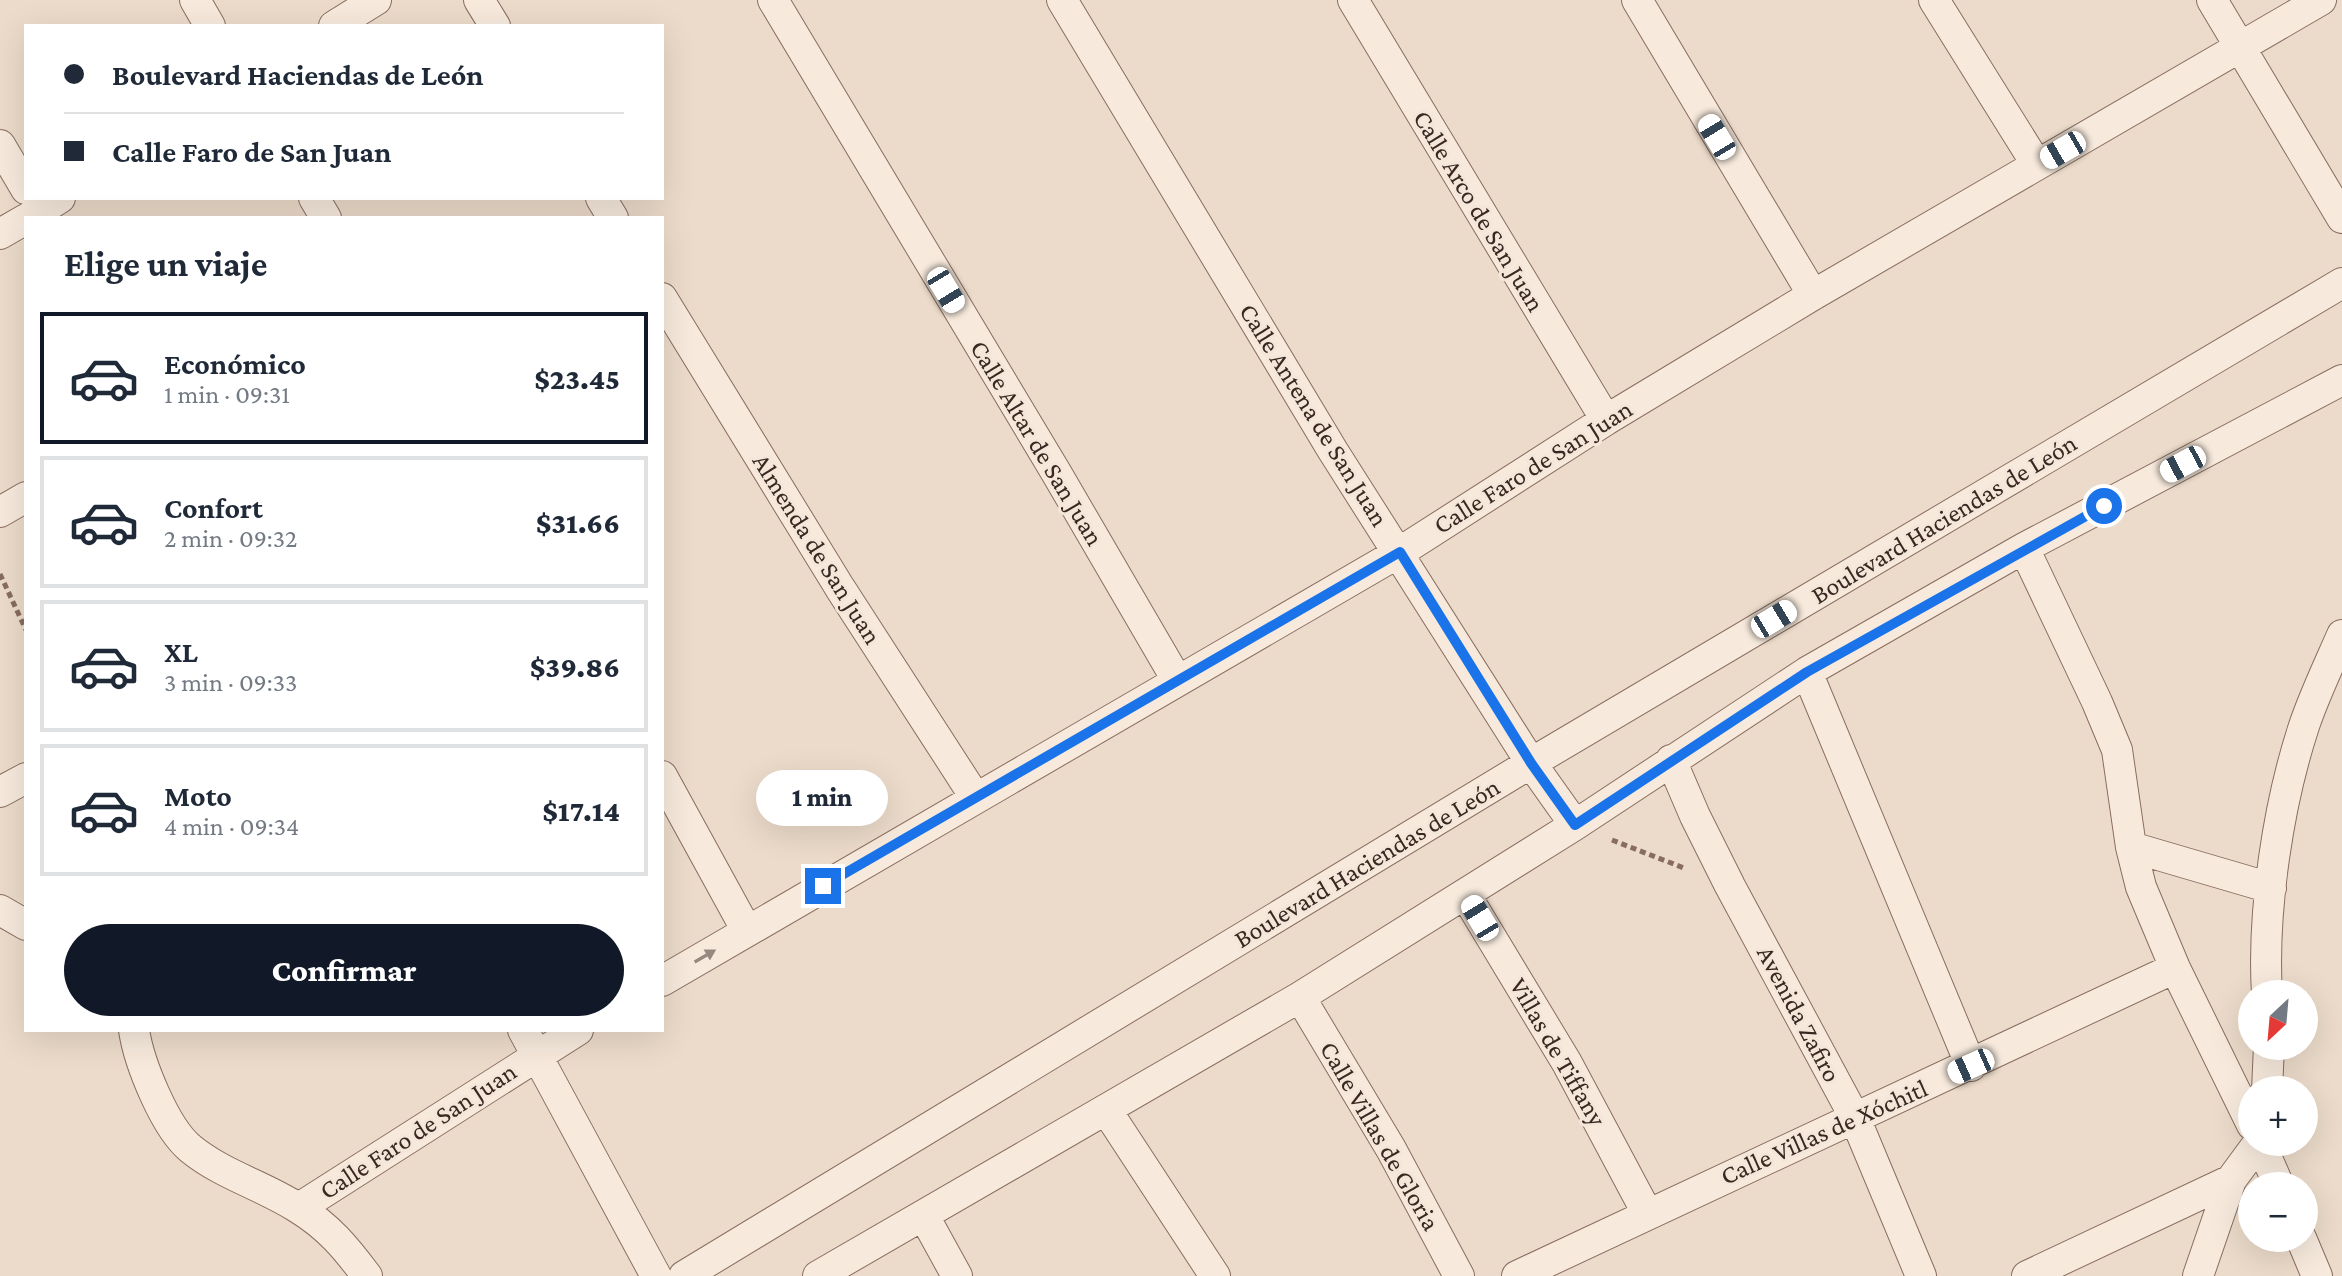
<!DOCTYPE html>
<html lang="es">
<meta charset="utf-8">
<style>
body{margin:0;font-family:"Crimson Pro",serif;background:#f6f6f7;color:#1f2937;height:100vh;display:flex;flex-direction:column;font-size:30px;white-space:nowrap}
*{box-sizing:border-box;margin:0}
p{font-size:26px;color:#747a83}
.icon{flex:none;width:44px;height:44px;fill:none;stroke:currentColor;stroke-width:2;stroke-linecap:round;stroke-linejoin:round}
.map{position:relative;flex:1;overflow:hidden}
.panel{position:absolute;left:24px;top:216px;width:640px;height:816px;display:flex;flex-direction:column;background:#fff;border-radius:0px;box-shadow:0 8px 32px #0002}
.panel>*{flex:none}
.hud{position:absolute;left:24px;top:24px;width:640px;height:176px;border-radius:0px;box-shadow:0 8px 32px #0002;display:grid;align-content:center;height:176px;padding:0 40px;background:#fff}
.needle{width:52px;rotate:206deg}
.buttons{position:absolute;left:2238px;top:980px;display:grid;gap:16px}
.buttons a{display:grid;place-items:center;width:80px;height:80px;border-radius:50%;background:#fff;box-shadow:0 8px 32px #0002;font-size:40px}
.end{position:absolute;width:36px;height:36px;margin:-18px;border:10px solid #1a73e8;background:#fff;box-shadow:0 0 0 4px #fff}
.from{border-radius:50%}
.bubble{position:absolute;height:56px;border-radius:28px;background:#fff;box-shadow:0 8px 32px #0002;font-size:26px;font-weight:800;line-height:56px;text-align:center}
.car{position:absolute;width:24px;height:48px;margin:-24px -12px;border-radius:10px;box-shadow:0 0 6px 2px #0007;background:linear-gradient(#fff 24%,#345 0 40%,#fff 0 76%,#345 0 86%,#fff 0)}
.hud b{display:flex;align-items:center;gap:28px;height:76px;font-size:30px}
.hud b+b{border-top:2px solid #e0e1e3}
.hud i{width:20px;height:20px;background:#1f2937}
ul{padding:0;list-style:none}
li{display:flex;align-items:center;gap:24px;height:132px;margin:0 16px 12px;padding:0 24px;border:4px solid #e0e1e3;border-radius:0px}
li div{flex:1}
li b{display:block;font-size:30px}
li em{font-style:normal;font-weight:800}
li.current{border-color:#111827}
li>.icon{width:72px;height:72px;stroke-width:1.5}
h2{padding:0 40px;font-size:36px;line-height:96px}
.cta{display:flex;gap:16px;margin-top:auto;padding:16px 40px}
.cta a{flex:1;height:92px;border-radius:48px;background:#111827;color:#fff;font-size:32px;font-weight:800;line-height:92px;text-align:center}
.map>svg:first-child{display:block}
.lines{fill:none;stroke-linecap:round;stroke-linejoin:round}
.street-casing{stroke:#886d5f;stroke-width:32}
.path{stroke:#886d5f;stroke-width:5;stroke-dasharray:6 4;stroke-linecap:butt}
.street{stroke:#f7eadd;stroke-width:30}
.oneway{fill:#988980}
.route{stroke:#1a73e8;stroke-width:10}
.labels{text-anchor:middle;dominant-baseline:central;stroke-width:6;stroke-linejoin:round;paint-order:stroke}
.street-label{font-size:26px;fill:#392822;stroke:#f4e7d9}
</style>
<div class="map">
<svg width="2342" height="1276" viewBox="0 0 2342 1276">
<rect width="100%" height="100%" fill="#ecdbca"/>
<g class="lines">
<g class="street-casing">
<path id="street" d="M195 0 210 26
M479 0 495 26
M773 0 1057 474 1177 680
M1062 0 1333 451 1531 763 1575 825
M1353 0 1606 420
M1637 0 1813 295
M1934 0 2037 165
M2212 0 2342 218
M334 26 376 0
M0 145 26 189
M314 198 326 218
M601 198 613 218
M28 218 60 198
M0 234 26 219
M662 298 840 588 975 797
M0 512 26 497
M2024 548 2097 702 2117 750 2131 847 2141 887 2175 968 2252 1125
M1807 672 1971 1066
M1671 760 1695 816 1730 886 1855 1118 1921 1276
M662 776 747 931
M0 792 26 778
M2131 847 2271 888
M1465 894 1567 1063 1647 1213
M0 910 26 925
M662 981 1400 552 1606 420 1813 295 2321 0
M2267 994C2262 912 2278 805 2304 726 2314 696 2329 665 2342 635
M1300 997 1391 1149 1459 1276
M134 1030C139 1063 165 1128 191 1149 223 1175 264 1186 298 1208 329 1227 346 1248 367 1276
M523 1030 656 1276
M2267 1090 2269 1046
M1107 1111 1215 1276
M2260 1142 2279 1186
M299 1208 578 1030
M924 1216 957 1276
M2301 1238 2317 1276
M684 1276 1531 763 2342 283
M818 1276 1300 997 1575 825 1807 672 2024 548 2342 380
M1517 1276 2175 968
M2027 1276 2231 1180
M2198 1276 2231 1180 2259 1142"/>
</g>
<path class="path" d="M0 574 26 630
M1612 840 1684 868"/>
<use href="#street" class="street"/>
</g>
<defs><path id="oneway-solid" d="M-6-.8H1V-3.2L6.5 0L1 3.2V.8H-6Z" transform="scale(2)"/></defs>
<use class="oneway" href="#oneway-solid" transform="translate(705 956) rotate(-30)"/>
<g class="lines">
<path class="route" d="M823 886 1400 552 1531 763 1575 825 1807 672 2104 506"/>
</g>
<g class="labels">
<g class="street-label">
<text transform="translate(1479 211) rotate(59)">Calle Arco de San Juan</text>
<text transform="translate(1314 415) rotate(58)">Calle Antena de San Juan</text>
<text transform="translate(1037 443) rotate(59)">Calle Altar de San Juan</text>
<text transform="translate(1533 467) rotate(-32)">Calle Faro de San Juan</text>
<text transform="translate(1944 519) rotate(-31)">Boulevard Haciendas de León</text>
<text transform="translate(817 549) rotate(58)">Almenda de San Juan</text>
<text transform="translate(1367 863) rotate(-31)">Boulevard Haciendas de León</text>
<text transform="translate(1799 1014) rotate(62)">Avenida Zafiro</text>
<text transform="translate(1558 1052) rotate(60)">Villas de Tiffany</text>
<text transform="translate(418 1131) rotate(-33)">Calle Faro de San Juan</text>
<text transform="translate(1824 1132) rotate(-24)">Calle Villas de Xóchitl</text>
<text transform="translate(1380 1136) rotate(60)">Calle Villas de Gloria</text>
</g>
</g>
</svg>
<div class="buttons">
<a><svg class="needle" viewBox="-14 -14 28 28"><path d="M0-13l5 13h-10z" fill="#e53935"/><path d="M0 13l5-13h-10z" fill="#747a83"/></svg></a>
<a>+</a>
<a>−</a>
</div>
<i class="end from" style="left:2104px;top:506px"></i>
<i class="end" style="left:823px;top:886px"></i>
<div class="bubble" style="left:756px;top:770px;width:132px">1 min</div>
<i class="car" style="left:1717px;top:137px;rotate:329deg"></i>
<i class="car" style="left:2063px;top:150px;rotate:240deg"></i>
<i class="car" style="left:946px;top:290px;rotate:149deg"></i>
<i class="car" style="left:2183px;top:464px;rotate:242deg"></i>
<i class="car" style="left:1774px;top:619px;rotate:59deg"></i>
<i class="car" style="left:1480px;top:918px;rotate:329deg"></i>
<i class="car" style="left:1971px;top:1066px;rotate:246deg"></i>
<div class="hud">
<b><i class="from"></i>Boulevard Haciendas de León</b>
<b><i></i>Calle Faro de San Juan</b>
</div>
<section class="panel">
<h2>Elige un viaje</h2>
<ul>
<li class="current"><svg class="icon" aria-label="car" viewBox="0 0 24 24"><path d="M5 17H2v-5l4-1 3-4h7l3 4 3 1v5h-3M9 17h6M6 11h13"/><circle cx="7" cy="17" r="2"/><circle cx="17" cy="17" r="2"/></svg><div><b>Económico</b><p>1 min · 09:31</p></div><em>$23.45</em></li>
<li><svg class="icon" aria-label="car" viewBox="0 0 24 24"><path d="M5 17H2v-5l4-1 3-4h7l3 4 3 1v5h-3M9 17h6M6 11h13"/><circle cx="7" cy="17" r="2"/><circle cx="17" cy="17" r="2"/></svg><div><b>Confort</b><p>2 min · 09:32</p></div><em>$31.66</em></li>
<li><svg class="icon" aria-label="car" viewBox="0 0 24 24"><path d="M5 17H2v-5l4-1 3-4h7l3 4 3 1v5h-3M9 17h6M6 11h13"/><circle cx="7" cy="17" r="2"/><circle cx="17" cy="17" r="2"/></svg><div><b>XL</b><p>3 min · 09:33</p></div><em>$39.86</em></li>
<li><svg class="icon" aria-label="car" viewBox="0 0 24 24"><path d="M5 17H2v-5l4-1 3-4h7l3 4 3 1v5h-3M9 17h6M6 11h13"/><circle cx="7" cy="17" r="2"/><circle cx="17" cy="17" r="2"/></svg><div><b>Moto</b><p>4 min · 09:34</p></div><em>$17.14</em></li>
</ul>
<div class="cta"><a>Confirmar</a></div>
</section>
</div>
